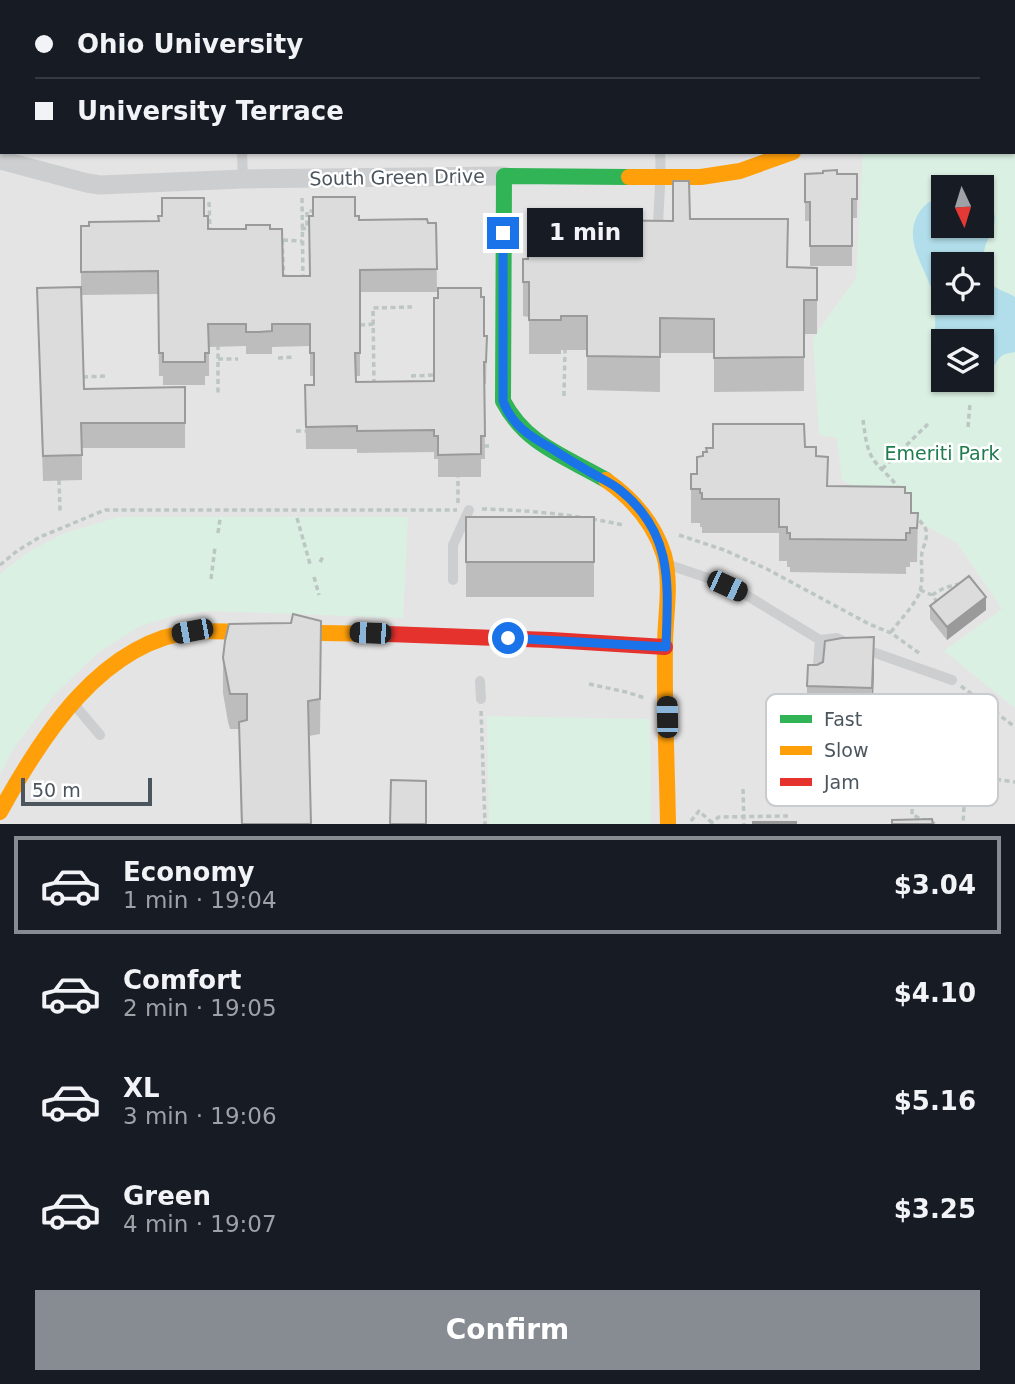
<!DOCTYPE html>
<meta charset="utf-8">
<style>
body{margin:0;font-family:"DejaVu Sans",sans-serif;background:#242831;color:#f1f3f6;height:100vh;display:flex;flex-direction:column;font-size:26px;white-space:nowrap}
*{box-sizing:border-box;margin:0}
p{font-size:23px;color:#9ea1a6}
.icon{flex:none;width:38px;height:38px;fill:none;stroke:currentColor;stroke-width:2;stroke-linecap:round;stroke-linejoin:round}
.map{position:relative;height:824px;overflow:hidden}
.details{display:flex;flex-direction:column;background:#171b24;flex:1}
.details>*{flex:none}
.hud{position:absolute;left:0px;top:0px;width:1015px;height:154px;box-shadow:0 2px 5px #0004;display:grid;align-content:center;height:154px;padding:0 35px;background:#171b24}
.needle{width:46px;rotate:176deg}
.controls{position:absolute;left:931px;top:175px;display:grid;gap:14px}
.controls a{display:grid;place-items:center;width:63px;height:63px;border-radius:0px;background:#171b24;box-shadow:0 2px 5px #0004;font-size:35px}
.scale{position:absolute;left:21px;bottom:18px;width:131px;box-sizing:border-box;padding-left:7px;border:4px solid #4b555e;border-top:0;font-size:19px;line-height:24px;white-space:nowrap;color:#4b555e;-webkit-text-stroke:5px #fff;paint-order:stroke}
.end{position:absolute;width:32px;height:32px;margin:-16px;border:9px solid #1a73e8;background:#fff;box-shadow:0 0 0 4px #fff}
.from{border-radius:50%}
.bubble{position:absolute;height:49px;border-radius:0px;background:#171b24;box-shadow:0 2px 5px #0004;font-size:23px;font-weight:600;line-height:49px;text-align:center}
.car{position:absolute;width:21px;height:42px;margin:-21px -10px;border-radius:9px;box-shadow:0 0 5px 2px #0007;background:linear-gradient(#222 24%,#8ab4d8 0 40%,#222 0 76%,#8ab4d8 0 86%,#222 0)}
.hud b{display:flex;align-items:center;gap:24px;height:66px;font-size:26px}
.hud b+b{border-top:2px solid #363941}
.hud i{width:18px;height:18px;background:#f1f3f6}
ul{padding:12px 0 0;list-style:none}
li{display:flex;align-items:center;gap:21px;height:98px;margin:0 14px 10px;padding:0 21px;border:4px solid transparent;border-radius:0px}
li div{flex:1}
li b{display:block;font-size:26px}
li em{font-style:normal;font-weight:600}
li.on{border-color:#868c92}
li>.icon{width:63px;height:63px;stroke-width:1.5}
.action{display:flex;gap:14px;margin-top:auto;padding:14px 35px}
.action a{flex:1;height:80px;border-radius:0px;background:#868c92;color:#fff;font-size:28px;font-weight:600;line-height:80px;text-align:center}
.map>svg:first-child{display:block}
.education{fill:#e5e4e4;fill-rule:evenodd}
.green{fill:#daf0e2;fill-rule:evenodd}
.water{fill:#b1deea;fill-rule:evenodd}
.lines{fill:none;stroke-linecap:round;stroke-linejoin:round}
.stream{stroke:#b1deea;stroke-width:5}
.path{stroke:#bcc6c3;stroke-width:3.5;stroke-dasharray:5 3.5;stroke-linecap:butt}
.lane{stroke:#cdced0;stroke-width:10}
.street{stroke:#cdced0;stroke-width:19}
.fast{stroke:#30b455;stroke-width:16}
.slow{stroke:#ff9f0a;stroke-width:16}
.jam{stroke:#e5322d;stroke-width:16}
.wall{fill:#bdbdbe}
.shaded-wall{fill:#9a9a9b}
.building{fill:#dcdcdd;stroke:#9a9a9b;stroke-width:2}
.route{stroke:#1a73e8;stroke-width:9}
.labels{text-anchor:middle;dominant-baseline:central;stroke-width:5;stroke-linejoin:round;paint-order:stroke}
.street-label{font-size:19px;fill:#4b555e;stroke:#fff}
.park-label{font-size:19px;fill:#1f7c4e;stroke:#fff}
.key{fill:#fff;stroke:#c9cccf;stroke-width:2}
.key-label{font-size:19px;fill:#4b555e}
</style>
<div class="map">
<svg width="1015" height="824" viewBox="0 0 1015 824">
<rect width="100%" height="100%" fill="#f3f3f3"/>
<path class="education" d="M0 0H1015V824H0ZM2 2H1013V152H2ZM943 187H982V226H943ZM943 264H982V303H943ZM943 341H982V380H943Z"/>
<path class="green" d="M1015 103V708L944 651 1002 609 957 543 842 480 837 438 819 435 813 338 856 278 863 152H1013V104ZM943 187H982V226H943ZM943 264H982V303H943ZM943 341H982V380H943Z
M118 517H408L403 618 211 611 177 615 140 626 99 652 55 694 13 749 0 775V574L25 554 62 534Z
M487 716 650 719 651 824H489Z"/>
<path class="water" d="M942 197H943V226H982V200C1015 223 973 236 986 272 988 277 990 283 995 287 1001 291 1009 293 1015 297V352C1011 353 1007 353 1003 355 995 360 984 383 984 392L954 391 951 380H982V341H943V364C940 354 936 343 935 332 935 321 936 310 934 299 929 271 903 245 917 216 923 205 930 200 942 197ZM943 264H982V303H943Z"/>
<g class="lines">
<path class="stream" d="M971 2V0"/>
<path class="path" d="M605 0V2
M715 0 717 2
M889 2 890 0
M302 198 303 280
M209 202 210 232
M301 229 307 228V211H316
M282 240 284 280
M283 240 302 241
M360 325 374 324
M218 345V395
M278 358 295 357
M218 359H238
M411 376 434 375
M83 377 105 376
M374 384 373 308 412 307
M564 396 565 350
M863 420C865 433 866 448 873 459 881 471 894 478 899 491
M968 427 970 403
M296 431H306
M484 446H492
M882 469 928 424
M59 480 60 511
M458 503V477
M482 509C530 510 577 515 623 525
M297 518 310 564
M218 533 220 519
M679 535 724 550 767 569 869 624 891 633 919 653
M320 562 323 557
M0 565 17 551 40 537 105 510H457
M314 577 319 595
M211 579 215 547
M920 590 932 595 938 603
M932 595 944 588 959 584
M891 632C900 620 911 609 918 596 925 582 920 567 922 552 924 545 928 537 926 530 924 524 920 521 915 517
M589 684 626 692 645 698
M961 686 1015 727
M481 711 485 824
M960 774 965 789 963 824
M743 789 744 824
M691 821 699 811 711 822
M713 824 711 822 719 817 788 816
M935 824 912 815C912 793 912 781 931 768L960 774 1015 782"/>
<path class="lane" d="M242 152 243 179
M658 232C658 205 662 179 660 152
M669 565 708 578 746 595 820 640 837 638 847 643 952 680
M453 580V545L469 510
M817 678 820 640
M480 681 481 699
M73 703 100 735"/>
<path class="street" d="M0 160 87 183 100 185 243 179 504 176"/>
<path class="fast" d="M1013 74 1015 73
M606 480C565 456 526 445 503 401L504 176 629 177"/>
<path class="slow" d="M629 177H701L740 171 793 152
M606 480C633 499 654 523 664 555 672 585 665 616 665 646 664 705 667 765 668 824
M0 812C41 737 102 640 196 631L388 634"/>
<path class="jam" d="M388 634 551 640 665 647"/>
</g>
<path class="wall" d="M0 0H65V2H2V16H0Z
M354 0H589V2H354Z
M805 174H857V218H852V266H810V221H805Z
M204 216 208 229H270L283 276H310L355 216 359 220 436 223 437 292H360V376H356V382L434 381 484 336H487L486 384H484L485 459H481V477H438V459H434V452L357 453V449H306L305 385H314V376H310V346L272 347V354H246V346L209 347V376H205V385H163V376H159L158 294 82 295 84 389 185 387V448H82V480L43 481 37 288 81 287V226L159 221Z
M690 219 788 267 817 268V334H804V391L714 392V353H660V392L587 390V350H561V354H529V317L523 316V259H528L576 236Z
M805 447 816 456 828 486 905 493 911 513H918L917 562H910V567H906V574L790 572V567H787V561H779V533H702V527H700V523H691V474H697Z
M466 517H594V597H466Z
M930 606 986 610 947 640 930 619Z
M321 657 320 734 309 736 311 824H241L239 729H230L228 722 223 693V658Z
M817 665 874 672 872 723 807 721V686Z"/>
<path class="shaded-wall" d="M986 597V610L947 640V627Z
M874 637V672L872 723V688Z"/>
<path class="building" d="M837 170V174H857V199H852V246H810V202H805V174L823 173V171Z
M673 181H689L690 219H788L787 267 817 268V300H804V357L714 358V319L660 318V357L587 356V316H561V320H529V282H523V259H528L529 236H576V220L673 221Z
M313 197H355V216H359V220L427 219 428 223H436L437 269 360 270V353H355L356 382 434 381V298H438V288H481V297H484V336H487L486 362H484L485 436H481V454L438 455V436H434V430L357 431V426L306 427 305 385H314V353H310V324H272V331L259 332H246V324H208L209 353H205V362H163V353H159L158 271 81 272V226H89V222L159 221 158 216H162V198H204V216H208V229H246V225H270V229H282L283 276H310L309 216H313Z
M81 287 84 389 185 387V423H81L82 455 43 456 37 288Z
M713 424H804L805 447H816V456L828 457 827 486 905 487V493H911V513H918L917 528H910V533H906V540L790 539V533H787V527H779V499H702V493H700V489H691V474H697V457L703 456V452H707L706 448H713Z
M466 517H594V562H466Z
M969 576 986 597 947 627 930 606Z
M293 614 321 621 320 699 308 701 311 824H242L239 722 247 720V694H230L223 658 225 641 229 624 291 623Z
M874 637 872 688 807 686 808 665H817L823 662 825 641 842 638Z
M391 780 426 781V824H390Z
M932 819 933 824H892V820Z
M753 822H796V824H753Z"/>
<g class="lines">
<path class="route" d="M503 233V401C512 425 529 436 551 448 566 458 581 467 597 476 604 480 613 484 620 490 674 534 668 584 666 647L508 638"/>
</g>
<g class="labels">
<g class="street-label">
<text transform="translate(397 177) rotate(-1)">South Green Drive</text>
</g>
<g class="park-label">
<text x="942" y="453">Emeriti Park</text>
</g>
</g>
<rect x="766" y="694" width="232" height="112" rx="10" class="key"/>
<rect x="780" y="715" width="32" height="8" fill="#30b455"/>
<rect x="780" y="746" width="32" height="9" fill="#ff9f0a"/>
<rect x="780" y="778" width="32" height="8" fill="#e5322d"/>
<g class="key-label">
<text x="824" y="726">Fast</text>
<text x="824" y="757">Slow</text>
<text x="824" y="789">Jam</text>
</g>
</svg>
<div class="controls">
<a><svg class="needle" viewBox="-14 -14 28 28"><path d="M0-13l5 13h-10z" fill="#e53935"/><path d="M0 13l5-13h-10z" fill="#9ea1a6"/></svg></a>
<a><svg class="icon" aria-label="locate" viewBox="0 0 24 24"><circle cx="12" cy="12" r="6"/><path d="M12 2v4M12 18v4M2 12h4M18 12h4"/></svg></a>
<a><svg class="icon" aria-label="layers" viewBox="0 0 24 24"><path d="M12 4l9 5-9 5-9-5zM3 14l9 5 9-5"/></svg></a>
</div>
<div class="scale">50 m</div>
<i class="end from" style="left:508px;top:638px"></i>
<i class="end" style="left:503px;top:233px"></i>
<div class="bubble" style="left:527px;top:208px;width:116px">1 min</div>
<i class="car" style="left:727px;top:586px;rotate:115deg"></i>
<i class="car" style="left:192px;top:631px;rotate:259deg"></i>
<i class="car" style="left:370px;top:633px;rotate:272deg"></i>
<i class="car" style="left:667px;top:717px;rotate:359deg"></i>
<div class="hud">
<b><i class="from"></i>Ohio University</b>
<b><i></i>University Terrace</b>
</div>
</div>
<section class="details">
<ul>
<li class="on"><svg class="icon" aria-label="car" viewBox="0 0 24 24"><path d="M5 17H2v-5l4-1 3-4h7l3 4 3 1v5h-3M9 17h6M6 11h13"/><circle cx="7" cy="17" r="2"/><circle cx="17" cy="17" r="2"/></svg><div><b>Economy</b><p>1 min · 19:04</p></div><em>$3.04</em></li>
<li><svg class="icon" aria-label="car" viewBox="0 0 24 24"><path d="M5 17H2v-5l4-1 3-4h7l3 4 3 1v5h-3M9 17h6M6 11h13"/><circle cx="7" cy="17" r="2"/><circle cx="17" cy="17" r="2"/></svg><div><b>Comfort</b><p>2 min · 19:05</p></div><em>$4.10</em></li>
<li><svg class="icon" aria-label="car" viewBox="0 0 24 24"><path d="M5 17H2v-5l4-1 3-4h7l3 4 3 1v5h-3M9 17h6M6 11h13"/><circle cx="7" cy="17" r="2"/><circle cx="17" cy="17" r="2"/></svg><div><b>XL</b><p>3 min · 19:06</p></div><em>$5.16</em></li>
<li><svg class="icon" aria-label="car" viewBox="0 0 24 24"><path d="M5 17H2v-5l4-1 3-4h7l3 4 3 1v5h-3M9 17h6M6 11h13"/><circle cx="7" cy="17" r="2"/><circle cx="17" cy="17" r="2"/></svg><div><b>Green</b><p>4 min · 19:07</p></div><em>$3.25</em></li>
</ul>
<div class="action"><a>Confirm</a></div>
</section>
